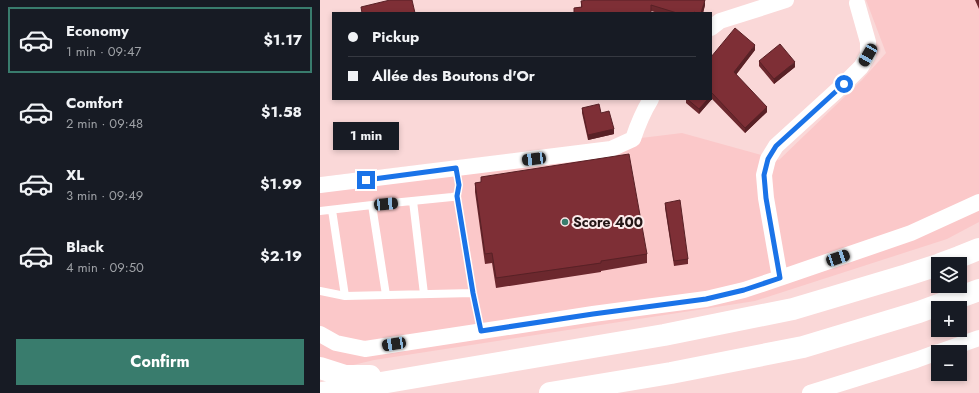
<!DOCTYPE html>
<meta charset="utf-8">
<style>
body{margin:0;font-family:Jost,sans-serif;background:#20242c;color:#f1f3f6;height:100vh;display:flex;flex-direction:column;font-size:15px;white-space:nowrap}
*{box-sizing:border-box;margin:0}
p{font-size:13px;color:#9ea1a6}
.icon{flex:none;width:22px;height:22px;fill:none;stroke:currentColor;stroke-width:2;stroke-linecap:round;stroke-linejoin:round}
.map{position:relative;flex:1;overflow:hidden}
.sheet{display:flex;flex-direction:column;background:#171b24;width:320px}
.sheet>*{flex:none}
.top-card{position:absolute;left:12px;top:12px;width:380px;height:88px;border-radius:0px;box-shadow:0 2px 6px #0003;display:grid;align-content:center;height:88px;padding:0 16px;background:#171b24}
.controls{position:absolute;left:611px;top:257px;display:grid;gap:8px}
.controls a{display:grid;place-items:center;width:36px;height:36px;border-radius:0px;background:#171b24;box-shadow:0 2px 6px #0003;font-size:20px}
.end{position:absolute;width:18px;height:18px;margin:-9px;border:5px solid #1a73e8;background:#fff;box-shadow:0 0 0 2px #fff}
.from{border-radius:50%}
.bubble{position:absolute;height:28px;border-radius:0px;background:#171b24;box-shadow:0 2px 6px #0003;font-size:13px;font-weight:700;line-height:28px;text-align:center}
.car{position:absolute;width:12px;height:24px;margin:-12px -6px;border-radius:5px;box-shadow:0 0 3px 1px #0007;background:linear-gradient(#222 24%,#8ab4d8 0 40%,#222 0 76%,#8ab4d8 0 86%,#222 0)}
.top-card b{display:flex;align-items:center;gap:14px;height:38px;font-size:15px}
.top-card b+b{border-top:1px solid #363941}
.top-card i{width:10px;height:10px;background:#f1f3f6}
ul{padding:7px 0 0;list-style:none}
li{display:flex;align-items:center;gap:12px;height:66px;margin:0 8px 6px;padding:0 8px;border:2px solid transparent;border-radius:0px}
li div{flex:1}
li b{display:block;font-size:15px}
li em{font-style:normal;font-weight:700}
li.current{border-color:#397c6d}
li>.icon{width:36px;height:36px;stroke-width:1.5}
.primary-button{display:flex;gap:8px;margin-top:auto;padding:8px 16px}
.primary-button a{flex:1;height:46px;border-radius:0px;background:#397c6d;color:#fff;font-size:16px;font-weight:700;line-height:46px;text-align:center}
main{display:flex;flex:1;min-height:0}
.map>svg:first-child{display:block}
.built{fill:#fbc8c9}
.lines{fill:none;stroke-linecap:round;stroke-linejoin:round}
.service{stroke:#fff;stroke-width:8}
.minor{stroke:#fff;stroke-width:16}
.trunk{stroke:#fff;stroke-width:22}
.wall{fill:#6c282e}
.shaded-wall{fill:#582126}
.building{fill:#7e2f36;stroke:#582126}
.route{stroke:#1a73e8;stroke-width:5}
.poi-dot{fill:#397c6d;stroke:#fbeaea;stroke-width:1.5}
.labels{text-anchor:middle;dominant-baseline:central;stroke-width:4;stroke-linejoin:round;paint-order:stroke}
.poi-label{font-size:14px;font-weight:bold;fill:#231515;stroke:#fbeaea;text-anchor:start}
</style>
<main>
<section class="sheet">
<ul>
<li class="current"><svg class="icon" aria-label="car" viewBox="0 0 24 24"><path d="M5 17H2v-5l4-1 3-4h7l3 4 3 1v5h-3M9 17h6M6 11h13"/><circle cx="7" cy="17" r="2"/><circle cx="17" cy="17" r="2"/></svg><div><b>Economy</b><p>1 min · 09:47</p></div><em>$1.17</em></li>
<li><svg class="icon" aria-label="car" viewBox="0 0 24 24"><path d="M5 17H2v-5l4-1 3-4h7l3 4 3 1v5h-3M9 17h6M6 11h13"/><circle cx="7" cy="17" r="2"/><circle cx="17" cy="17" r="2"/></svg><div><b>Comfort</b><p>2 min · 09:48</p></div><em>$1.58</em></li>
<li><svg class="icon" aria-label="car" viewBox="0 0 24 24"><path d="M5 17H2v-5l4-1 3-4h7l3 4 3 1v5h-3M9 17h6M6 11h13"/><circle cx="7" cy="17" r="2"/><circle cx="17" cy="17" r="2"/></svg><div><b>XL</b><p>3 min · 09:49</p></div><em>$1.99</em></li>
<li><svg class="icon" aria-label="car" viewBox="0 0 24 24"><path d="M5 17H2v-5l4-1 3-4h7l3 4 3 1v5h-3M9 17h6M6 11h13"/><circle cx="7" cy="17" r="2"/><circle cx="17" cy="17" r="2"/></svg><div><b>Black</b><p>4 min · 09:50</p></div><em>$2.19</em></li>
</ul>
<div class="primary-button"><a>Confirm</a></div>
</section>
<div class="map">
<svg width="659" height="393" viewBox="0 0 659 393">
<rect width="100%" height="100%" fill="#fad8d8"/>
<path class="built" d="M546 0H659V222L627 239 435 301 54 360 0 373V177L362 133 459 160 542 80 566 53Z"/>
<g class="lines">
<path class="service" d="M136 168 139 185 137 196 153 293 161 331
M93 201 104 294
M52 205 66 295
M12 210 25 296
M0 211 52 205 132 197 137 196
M0 291 25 296 153 293"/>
<path class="minor" d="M391 28 400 21 466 0
M0 185 291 149 313 139C318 124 323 112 331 99
M460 278 591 233 659 202
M0 334 16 343 45 349 273 314 386 299 424 290 460 278 446 198 444 175 448 159 456 146 524 84 541 67 548 55V42L537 3
M619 352 659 338
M490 393 596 360 618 352"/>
<path class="trunk" d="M620 264 639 257 659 249
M0 368 25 376H50
M2 393 344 335 473 309 587 275 618 265
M230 393 351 373 483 347 599 312 659 290"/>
</g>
<path class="wall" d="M655 0H659V9Z
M261 1 385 5 383 13H338L331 11V13H254V8L261 7Z
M435 50 416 75 447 112 425 133 392 99 379 114 366 103V99H391V57Z
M439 61 475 67 454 84 439 66Z
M262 108 281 113 294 134 268 140 262 113Z
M161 177 327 254V263L281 271V272L176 288 172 263 165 264 155 192V183L161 182Z
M345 203 368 259V264L354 266 345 208Z"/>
<path class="shaded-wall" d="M385 0V5L383 13H381Z
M435 45V50L414 77V72Z
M475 62V67L454 84V79Z
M392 93V99L379 114V109L388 99H391V95Z
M447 107V112L425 133V128Z
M294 129V134L268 140V135Z"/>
<path class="building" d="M70 0H92L95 13H42L41 7Z
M267 0H385L381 13H376L374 12V13H357L331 5V13H254V8L262 7 261 1Z
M415 28 435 45 414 72 447 107 425 128 392 93 391 95V57Z
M460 44 475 62 454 79 439 61Z
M367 99H388L379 109Z
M279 104 281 113 289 111 294 129 268 135 262 108Z
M309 154 327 254 281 261V263L176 278 172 253 165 254 155 183 161 182V177Z
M360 200 368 259 354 261 345 203Z"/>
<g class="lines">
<path class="route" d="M46 180 136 168 139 185 137 196 153 293 161 331 273 314 386 299 424 290 460 278 446 198 444 175 448 159 456 146 524 84"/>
</g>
<circle class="poi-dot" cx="245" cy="222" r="4"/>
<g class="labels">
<g class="poi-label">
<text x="253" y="222">Score 400</text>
</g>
</g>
</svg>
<div class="controls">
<a><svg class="icon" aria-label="layers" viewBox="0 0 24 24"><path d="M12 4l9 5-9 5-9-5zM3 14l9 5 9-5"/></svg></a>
<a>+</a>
<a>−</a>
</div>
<i class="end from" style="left:524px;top:84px"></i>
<i class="end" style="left:46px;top:180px"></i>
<div class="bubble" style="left:13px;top:122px;width:66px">1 min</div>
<i class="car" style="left:548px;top:55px;rotate:210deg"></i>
<i class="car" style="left:214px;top:159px;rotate:263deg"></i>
<i class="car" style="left:66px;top:204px;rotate:85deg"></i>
<i class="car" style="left:518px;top:258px;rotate:71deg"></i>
<i class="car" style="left:74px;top:344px;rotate:261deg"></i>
<div class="top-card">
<b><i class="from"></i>Pickup</b>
<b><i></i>Allée des Boutons d'Or</b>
</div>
</div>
</main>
